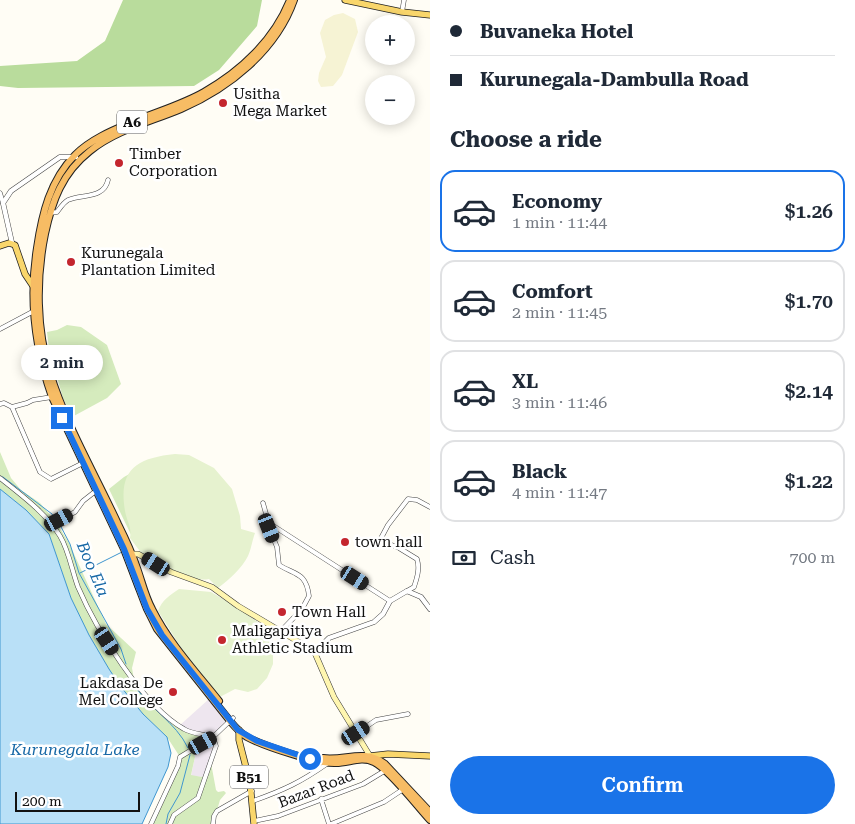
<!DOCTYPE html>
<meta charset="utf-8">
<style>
body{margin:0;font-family:"Roboto Serif",serif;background:#f6f6f7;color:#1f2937;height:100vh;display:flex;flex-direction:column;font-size:19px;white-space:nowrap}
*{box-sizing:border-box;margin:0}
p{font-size:16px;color:#747a83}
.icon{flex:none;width:28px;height:28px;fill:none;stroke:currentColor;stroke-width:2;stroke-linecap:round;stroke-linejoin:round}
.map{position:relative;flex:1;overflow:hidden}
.side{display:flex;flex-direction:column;background:#fff;width:425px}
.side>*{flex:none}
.top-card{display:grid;align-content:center;height:110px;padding:0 20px;background:#fff}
.buttons{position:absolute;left:365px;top:15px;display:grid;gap:10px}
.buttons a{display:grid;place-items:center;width:50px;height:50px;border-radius:50%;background:#fff;box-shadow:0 2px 12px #0003;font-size:25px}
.scale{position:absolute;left:15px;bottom:12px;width:125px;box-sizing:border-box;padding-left:5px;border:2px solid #111;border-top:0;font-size:14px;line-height:18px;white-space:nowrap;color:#111;-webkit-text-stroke:4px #fff;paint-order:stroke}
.end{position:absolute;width:22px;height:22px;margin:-11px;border:6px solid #1a73e8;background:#fff;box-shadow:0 0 0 2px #fff}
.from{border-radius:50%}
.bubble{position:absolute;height:35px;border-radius:18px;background:#fff;box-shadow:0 2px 12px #0003;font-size:16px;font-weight:600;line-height:35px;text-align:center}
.car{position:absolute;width:15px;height:30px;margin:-15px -8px;border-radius:6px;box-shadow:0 0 4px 1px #0007;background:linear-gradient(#222 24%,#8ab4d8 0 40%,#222 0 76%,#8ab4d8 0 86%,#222 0)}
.top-card b{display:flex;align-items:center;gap:18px;height:48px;font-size:19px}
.top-card b+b{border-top:1px solid #e0e1e3}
.top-card i{width:12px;height:12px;background:#1f2937}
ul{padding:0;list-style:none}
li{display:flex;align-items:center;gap:15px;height:82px;margin:0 10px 8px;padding:0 10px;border:2px solid #e0e1e3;border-radius:15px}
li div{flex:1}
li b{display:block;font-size:19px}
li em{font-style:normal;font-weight:600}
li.selected{border-color:#1a73e8}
li>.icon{width:45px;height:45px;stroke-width:1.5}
h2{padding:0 20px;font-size:22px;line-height:60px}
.pay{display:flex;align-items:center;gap:12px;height:55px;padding:0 20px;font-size:19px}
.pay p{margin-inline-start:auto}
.cta{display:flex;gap:10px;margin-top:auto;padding:10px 20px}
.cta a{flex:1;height:58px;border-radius:30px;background:#1a73e8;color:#fff;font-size:20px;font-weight:600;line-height:58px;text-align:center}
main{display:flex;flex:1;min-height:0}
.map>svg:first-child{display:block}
.industrial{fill:#eee6ef}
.farmland{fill:#f6f3d4}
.green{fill:#d5ebbd}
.forest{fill:#b9dc9c}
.pitch{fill:#e6f2cf}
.water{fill:#b9e0f7;stroke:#3f96cf}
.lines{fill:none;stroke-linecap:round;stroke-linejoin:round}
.stream{stroke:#3f96cf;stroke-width:1}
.minor-casing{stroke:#444;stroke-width:5}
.tertiary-casing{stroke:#444;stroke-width:5.5}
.secondary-casing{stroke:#333;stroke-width:6}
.primary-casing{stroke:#222;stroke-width:7}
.trunk-casing{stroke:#222;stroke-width:8}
.minor{stroke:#fff;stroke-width:4}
.tertiary{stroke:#fff;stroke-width:4.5}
.secondary{stroke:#fff6b0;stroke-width:5}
.primary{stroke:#f9d66b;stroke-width:5.5}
.trunk{stroke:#f7bc64;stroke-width:6}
.route{stroke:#1a73e8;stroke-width:6}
.poi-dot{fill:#c4262e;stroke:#fff;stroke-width:2}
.labels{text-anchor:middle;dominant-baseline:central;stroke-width:5;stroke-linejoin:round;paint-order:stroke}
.shield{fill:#fff;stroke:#585858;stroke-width:1}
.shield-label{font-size:14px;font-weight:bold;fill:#111}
.poi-label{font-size:15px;fill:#111;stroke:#fff;text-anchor:start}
.street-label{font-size:15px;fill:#111;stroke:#fff}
.water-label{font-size:16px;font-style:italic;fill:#1768a6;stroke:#fff}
</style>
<main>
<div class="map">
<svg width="430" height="824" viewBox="0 0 430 824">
<rect width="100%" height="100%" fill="#fffdf5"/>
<path class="industrial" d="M209 699 225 722 213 737 216 746 205 775 202 777 191 776 195 757 187 731 179 726Z"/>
<path class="farmland" d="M343 13 355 19 358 32 342 75 333 86 321 87 318 81 319 73 326 57 320 33 325 20 334 15Z"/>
<path class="green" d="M67 325 81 327 107 345 121 384 107 398 72 417 63 398 49 349 47 332 57 330Z
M0 452 11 478 21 490 40 503 56 522 69 543 106 624 136 652 132 668 134 680 160 710 187 731 213 737 192 749 195 757 191 775 202 777 205 775 211 763 216 790 218 792 224 791 226 793 220 800 213 824H151L180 757 167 737 143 714 121 687 109 669 89 635 71 598 49 534 26 510 0 489Z
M140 468 132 528 135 543 109 489 124 477Z"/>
<path class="forest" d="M123 0H262L257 26 219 70 194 86 18 88 0 86V66L77 61 105 41Z"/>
<path class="pitch" d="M175 454 189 455 214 468 232 489 240 516 241 529 255 533C252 541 251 550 248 556 242 568 229 580 218 588L209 579C192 583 156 565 142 554 138 549 134 543 130 538 132 527 127 522 125 511 118 470 136 458 175 454Z
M179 589 211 592 237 607 259 623 273 649V664L267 678 257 689 248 692 235 689 218 698 188 659 158 611C162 600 170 595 179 589Z"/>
<path class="water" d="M0 489 26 510 49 534 71 598 89 635 109 669 121 687 143 714 167 737 171 753 168 767 142 824H0Z"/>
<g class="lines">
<path class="stream" d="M1 477H3L52 514 56 520
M59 523 70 544 79 573 121 649 126 664
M80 573 122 552 136 590
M132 682C147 707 176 722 188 748
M166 824 168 814 180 793 190 755"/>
<g class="minor-casing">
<path id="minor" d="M402 12 404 0
M0 193 3 203
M50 213 57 212C60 208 64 202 68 200 82 194 104 199 108 180
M0 329 34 311
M0 404 4 403 12 407 27 403 33 400 52 397
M12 407 40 472 51 479 83 463
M0 478C21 495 46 513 60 536 69 551 72 571 78 587 96 629 143 706 184 729 192 734 204 734 213 737L216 746 198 798 174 815 170 824
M263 503 268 521 272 525 390 601
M269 522V528L277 547 279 565C295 575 306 572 309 596L302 609 281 631
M51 525 75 512 83 501 97 490
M407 591 414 587C417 578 420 569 417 559L399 548 380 540 388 525 408 499 417 500 430 507
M357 733 376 720 408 714
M321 799 329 824
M253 801C284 790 301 782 328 763
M254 821 278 816 363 784 386 770
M151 824 178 766 180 757 213 737 233 718
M213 824 214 816 217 811 252 791
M331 824 384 802 405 788"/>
</g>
<g class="tertiary-casing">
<path id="tertiary" d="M12 243 3 203 11 191 60 157H76
M316 653 324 643 329 638 374 622 383 614 390 601 407 591 421 597 430 609"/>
</g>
<g class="secondary-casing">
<path id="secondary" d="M129 554H138L171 572 212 587 238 606 314 651 334 697 370 756"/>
</g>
<g class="primary-casing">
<path id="primary" d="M345 0 402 12 430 15
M0 246 9 243 15 245 25 274 33 286H37
M239 730V740L250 783 254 824
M370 756 388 754 430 756"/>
</g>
<g class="trunk-casing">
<path id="trunk" d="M290 0C274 40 241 71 204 92 183 104 159 111 137 120 116 129 92 138 75 155 50 180 42 214 37 248 29 298 35 349 52 397L124 549 147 609 157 629 230 721C235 727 240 733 247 737 264 746 317 764 336 763 349 763 361 756 374 762 389 769 417 806 430 820
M219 701C196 672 169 643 152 609 145 596 142 582 137 568 132 553 125 538 118 524 95 474 66 425 50 373 36 329 36 278 45 234 52 201 62 173 90 151 116 130 150 122 181 109 229 88 276 51 294 0
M323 758C346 761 364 748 385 764L430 812"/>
</g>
<use href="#minor" class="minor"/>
<use href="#tertiary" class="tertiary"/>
<use href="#secondary" class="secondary"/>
<use href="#primary" class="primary"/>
<use href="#trunk" class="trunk"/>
</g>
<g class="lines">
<path class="route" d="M62 418 124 549 147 609 162 635 238 730 257 741 310 759"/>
</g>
<g class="poi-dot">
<circle cx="223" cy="103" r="5"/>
<circle cx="119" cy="163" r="5"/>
<circle cx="71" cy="262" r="5"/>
<circle cx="345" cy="542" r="5"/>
<circle cx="282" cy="612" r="5"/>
<circle cx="222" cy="640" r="5"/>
<circle cx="173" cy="692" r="5"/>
</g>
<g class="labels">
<g class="shield">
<rect x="117" y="110.5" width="30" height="23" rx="4"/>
<rect x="230" y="765.5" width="38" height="23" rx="4"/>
</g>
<g class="shield-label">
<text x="132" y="122">A6</text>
<text x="249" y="777">B51</text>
</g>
<g class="poi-label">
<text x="233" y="94">Usitha<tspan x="233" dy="17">Mega Market</tspan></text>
<text x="129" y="154">Timber<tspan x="129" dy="17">Corporation</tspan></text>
<text x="81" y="253">Kurunegala<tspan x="81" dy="17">Plantation Limited</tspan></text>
<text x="355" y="542">town hall</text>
<text x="292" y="612">Town Hall</text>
<text x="232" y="631">Maligapitiya<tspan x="232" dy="17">Athletic Stadium</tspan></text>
<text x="163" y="683" text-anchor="end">Lakdasa De<tspan x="163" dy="17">Mel College</tspan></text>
</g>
<g class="street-label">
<text transform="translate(316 789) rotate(-21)">Bazar Road</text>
</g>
<g class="water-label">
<text transform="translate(93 569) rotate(67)">Boo Ela</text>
<text x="75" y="749">Kurunegala Lake</text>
</g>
</g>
</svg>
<div class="buttons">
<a>+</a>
<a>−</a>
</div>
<div class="scale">200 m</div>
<i class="end from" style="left:310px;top:759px"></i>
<i class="end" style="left:62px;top:418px"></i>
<div class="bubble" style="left:21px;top:345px;width:82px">2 min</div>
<i class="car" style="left:59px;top:520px;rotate:62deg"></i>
<i class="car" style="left:269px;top:528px;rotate:158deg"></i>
<i class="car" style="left:156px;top:564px;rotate:302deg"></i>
<i class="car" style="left:355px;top:578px;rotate:122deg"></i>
<i class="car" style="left:107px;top:641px;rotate:146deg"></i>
<i class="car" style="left:356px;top:733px;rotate:57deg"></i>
<i class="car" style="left:203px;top:743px;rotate:61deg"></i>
</div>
<section class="side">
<div class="top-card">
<b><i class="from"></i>Buvaneka Hotel</b>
<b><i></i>Kurunegala-Dambulla Road</b>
</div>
<h2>Choose a ride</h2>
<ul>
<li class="selected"><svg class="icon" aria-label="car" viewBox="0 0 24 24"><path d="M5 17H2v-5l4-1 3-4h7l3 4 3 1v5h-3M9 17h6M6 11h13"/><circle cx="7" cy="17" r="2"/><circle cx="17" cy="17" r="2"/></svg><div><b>Economy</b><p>1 min · 11:44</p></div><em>$1.26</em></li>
<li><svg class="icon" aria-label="car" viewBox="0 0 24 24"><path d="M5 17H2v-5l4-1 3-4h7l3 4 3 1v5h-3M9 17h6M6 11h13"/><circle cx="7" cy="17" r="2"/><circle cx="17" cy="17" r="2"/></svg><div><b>Comfort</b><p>2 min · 11:45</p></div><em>$1.70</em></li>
<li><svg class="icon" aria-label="car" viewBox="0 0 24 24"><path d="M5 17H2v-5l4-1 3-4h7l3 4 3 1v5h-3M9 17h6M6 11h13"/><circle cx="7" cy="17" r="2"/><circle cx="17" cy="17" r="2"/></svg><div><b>XL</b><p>3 min · 11:46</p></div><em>$2.14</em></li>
<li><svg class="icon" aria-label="car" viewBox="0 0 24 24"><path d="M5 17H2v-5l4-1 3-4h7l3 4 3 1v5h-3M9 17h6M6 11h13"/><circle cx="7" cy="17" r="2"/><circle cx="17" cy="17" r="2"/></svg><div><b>Black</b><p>4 min · 11:47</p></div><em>$1.22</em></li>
</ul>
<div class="pay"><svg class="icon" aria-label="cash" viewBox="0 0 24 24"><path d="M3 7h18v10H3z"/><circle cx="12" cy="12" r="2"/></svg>Cash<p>700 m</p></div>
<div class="cta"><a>Confirm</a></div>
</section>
</main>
